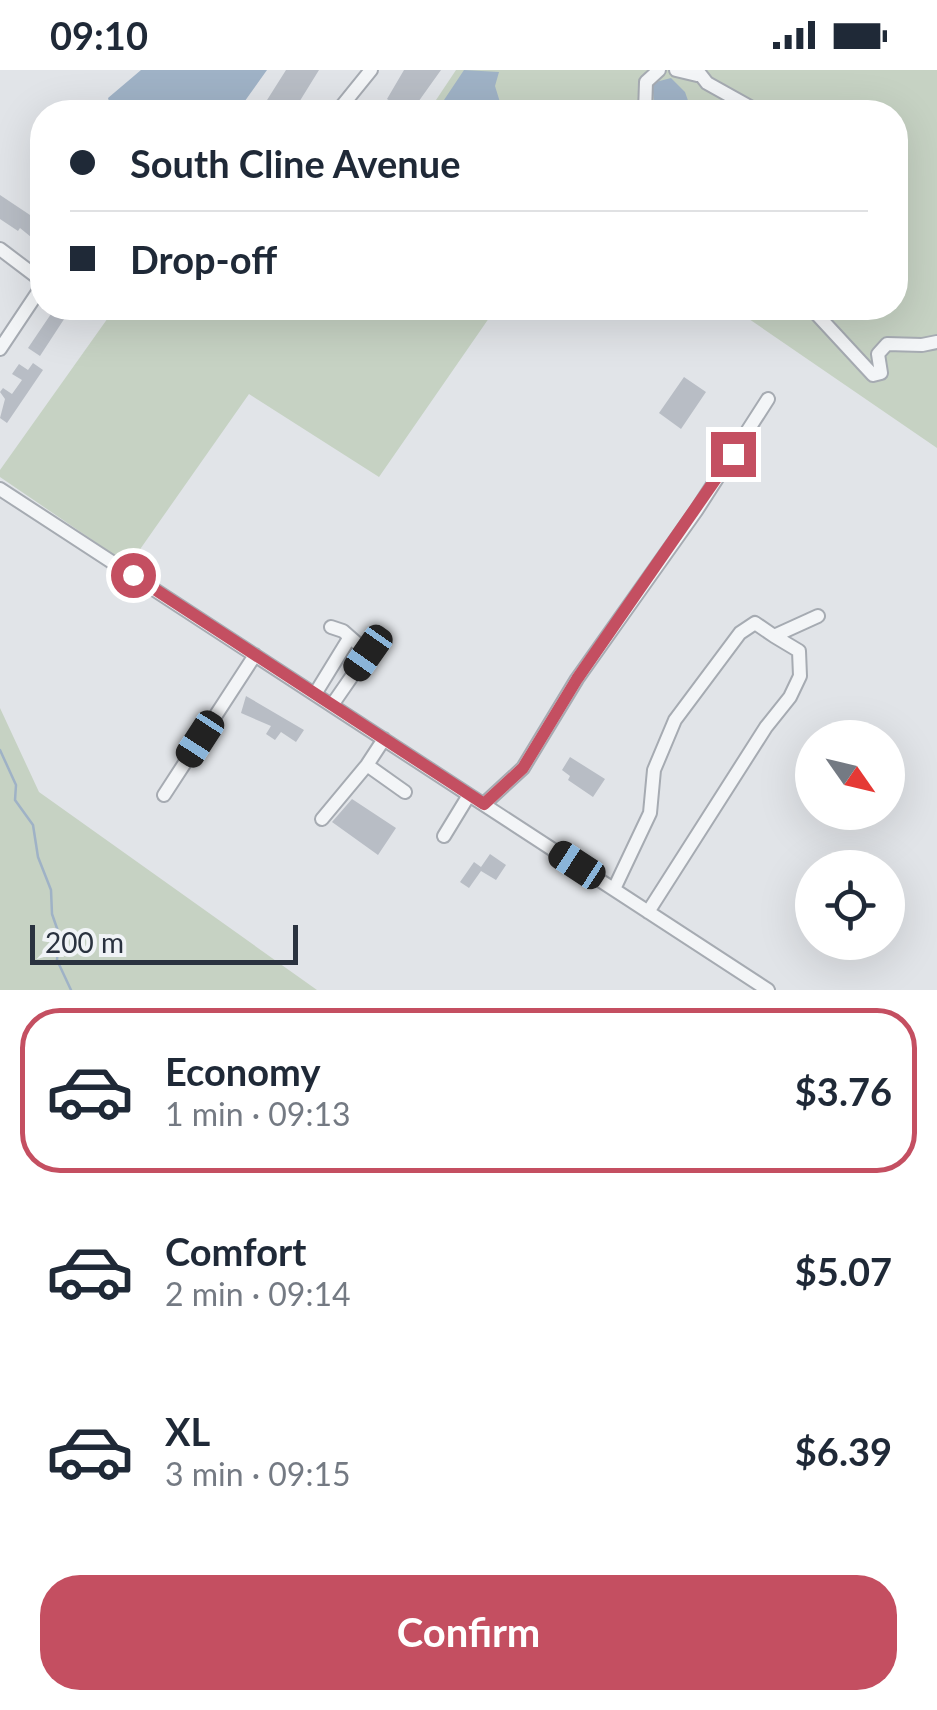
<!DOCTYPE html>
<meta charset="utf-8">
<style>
body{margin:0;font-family:Lato,sans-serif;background:#f2f2f3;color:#1f2937;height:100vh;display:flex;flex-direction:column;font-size:38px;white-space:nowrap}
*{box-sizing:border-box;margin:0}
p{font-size:32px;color:#747a83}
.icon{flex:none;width:55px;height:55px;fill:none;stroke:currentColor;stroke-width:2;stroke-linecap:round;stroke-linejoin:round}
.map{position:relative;height:920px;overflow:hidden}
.sheet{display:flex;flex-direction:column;background:#fff;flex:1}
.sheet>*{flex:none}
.hud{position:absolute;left:30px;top:30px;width:878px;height:220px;border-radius:40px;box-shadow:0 10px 40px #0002;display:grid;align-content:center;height:220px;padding:0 40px;background:#fff}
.needle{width:65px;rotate:124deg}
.controls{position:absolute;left:795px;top:650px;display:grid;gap:20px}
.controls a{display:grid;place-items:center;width:110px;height:110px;border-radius:50%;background:#fff;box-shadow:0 10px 40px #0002;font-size:50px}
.scale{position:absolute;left:30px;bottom:25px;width:268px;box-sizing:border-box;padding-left:10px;border:5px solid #2a323f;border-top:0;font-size:28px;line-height:35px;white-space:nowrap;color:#2a323f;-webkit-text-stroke:8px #f0f3f6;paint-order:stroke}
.end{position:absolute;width:45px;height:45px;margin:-22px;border:12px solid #c44f61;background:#fff;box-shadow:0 0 0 5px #fff}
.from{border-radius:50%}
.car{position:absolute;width:30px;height:60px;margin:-30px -15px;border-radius:12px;box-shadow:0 0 8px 2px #0007;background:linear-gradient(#222 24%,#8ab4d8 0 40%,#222 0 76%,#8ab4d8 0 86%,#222 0)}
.hud b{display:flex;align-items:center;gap:35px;height:95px;font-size:38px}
.hud b+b{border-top:2px solid #e0e1e3}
.hud i{width:25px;height:25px;background:#1f2937}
ul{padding:18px 0 0;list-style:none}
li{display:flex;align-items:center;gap:30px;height:165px;margin:0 20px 15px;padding:0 20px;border:5px solid transparent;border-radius:40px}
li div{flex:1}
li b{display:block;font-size:38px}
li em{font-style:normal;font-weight:700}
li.selected{border-color:#c44f61}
li>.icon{width:90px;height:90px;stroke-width:1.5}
.primary-button{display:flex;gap:20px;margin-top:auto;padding:20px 40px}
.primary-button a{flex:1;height:115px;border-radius:40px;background:#c44f61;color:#fff;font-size:40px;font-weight:700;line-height:115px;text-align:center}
.status{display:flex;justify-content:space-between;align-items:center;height:70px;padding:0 50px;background:#fff;direction:ltr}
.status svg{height:28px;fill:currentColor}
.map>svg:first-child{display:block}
.green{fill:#c6d2c3}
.water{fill:#9fb2c6}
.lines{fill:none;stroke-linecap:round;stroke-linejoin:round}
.stream{stroke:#9fb2c6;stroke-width:2.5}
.building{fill:#b8bdc5}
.minor-casing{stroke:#a6abb2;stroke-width:16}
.minor{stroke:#f3f5f7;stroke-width:12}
.route{stroke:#c44f61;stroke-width:12}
</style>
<div class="status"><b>09:10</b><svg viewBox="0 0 49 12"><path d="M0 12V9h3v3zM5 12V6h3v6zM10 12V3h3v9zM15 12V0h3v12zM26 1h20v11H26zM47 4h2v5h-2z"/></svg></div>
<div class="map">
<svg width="937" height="920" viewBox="0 0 937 920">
<rect width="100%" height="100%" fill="#e1e4e8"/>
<path class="green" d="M456 0H937V378L733 238H895V42H428Z
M115 238H496L379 407 249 324 129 495 0 407V400Z
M0 638 39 722 317 920H0Z"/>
<path class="water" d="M141 0H267L237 42H112L108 28Z
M464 0 499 2 495 16 503 42H436Z
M671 8 685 22 692 42H655L652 13Z"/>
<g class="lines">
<path class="stream" d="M0 680 16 715 15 730 33 755 38 787 51 820 52 844 59 864 57 890 71 920"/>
</g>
<path class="building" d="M286 0H319L293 42H270L262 38Z
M404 0H441L411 42H401L403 40 387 29Z
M0 125 42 153V176L20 158 18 161 0 149Z
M55 238 70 240 40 286 28 278Z
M33 293 43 300 7 353 0 348 5 329 0 322 3 318 12 324 22 310 12 304 19 294 28 300Z
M684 307 706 322 681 359 659 343Z
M246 626 304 660 296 672 281 662 275 670 266 664 271 656 241 643Z
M570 687 605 709 593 727 568 710 570 706 562 700Z
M352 729 396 758 378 785 332 752Z
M490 784 506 795 496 810 481 801 469 818 460 812 474 792 481 797Z"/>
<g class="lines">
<g class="minor-casing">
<path id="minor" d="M676 0 697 5
M697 0 707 13 759 42
M337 42 371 0
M645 42 646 12 659 0
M0 179 41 210 38 222 0 279
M811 238 873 305 881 303 878 284 887 274 922 275 937 272
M0 419 768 920
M331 557 343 561 368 583 332 635
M315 624 350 567
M384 669 367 695 405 722
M164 725 255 585
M484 734 523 698 577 609 696 441 768 329
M322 749 367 695
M444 766 469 725
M614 819 650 743 654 700 675 650 740 563 755 553 774 566 818 546
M648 842 766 657 790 627 800 606 799 581 774 566"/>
</g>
<use href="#minor" class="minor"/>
</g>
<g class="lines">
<path class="route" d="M133 505 484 734 523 698 577 609 733 384"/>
</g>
</svg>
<div class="controls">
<a><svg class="needle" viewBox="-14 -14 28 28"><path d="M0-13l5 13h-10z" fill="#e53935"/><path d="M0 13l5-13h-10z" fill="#747a83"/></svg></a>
<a><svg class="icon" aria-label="locate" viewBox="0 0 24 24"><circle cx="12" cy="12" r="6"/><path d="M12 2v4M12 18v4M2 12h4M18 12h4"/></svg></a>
</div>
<div class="scale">200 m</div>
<i class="end from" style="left:133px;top:505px"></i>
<i class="end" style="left:733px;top:384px"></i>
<i class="car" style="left:368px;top:583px;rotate:215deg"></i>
<i class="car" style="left:200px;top:669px;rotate:213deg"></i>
<i class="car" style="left:577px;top:795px;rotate:303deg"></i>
<div class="hud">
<b><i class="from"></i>South Cline Avenue</b>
<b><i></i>Drop-off</b>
</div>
</div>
<section class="sheet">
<ul>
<li class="selected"><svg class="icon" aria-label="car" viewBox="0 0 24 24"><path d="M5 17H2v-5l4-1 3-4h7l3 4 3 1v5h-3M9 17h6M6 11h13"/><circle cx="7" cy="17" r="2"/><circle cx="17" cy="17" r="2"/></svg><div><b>Economy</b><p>1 min · 09:13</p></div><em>$3.76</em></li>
<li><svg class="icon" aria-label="car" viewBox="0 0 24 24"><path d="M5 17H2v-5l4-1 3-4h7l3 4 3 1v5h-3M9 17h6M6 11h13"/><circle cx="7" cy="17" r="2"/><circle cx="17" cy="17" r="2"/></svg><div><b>Comfort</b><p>2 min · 09:14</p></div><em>$5.07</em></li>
<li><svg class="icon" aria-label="car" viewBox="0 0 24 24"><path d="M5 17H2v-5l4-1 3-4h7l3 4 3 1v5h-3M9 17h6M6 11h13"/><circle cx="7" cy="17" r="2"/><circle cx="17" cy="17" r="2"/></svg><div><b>XL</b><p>3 min · 09:15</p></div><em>$6.39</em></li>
</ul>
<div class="primary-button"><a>Confirm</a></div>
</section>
